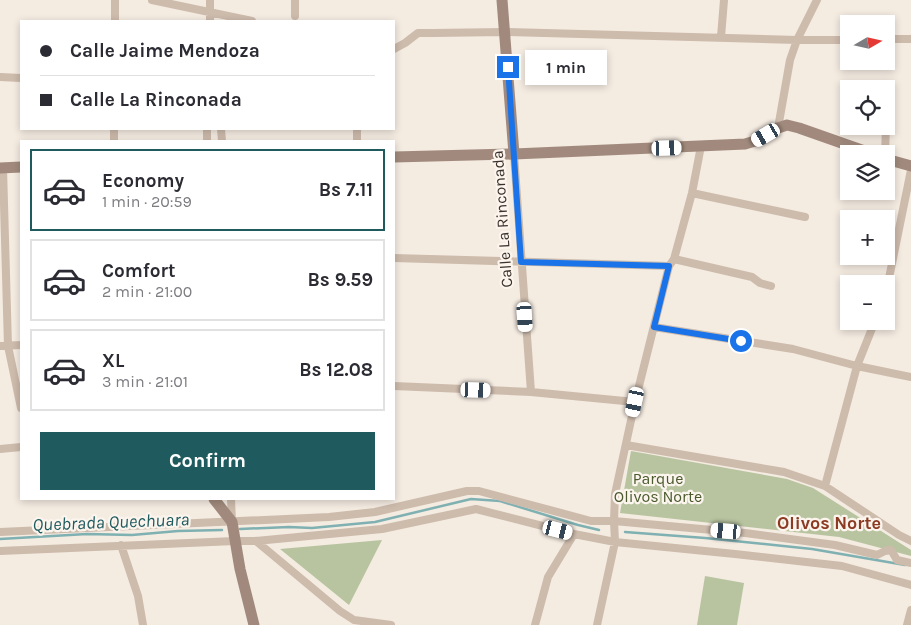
<!DOCTYPE html>
<meta charset="utf-8">
<style>
body{margin:0;font-family:Karla,sans-serif;background:#f7f7f7;color:#2b2b33;height:100vh;display:flex;flex-direction:column;font-size:19px;white-space:nowrap}
*{box-sizing:border-box;margin:0}
p{font-size:16px;color:#7c7c81}
.icon{flex:none;width:28px;height:28px;fill:none;stroke:currentColor;stroke-width:2;stroke-linecap:round;stroke-linejoin:round}
.map{position:relative;flex:1;overflow:hidden}
.side{position:absolute;left:20px;top:140px;width:375px;height:360px;display:flex;flex-direction:column;background:#fff;border-radius:0px;box-shadow:0 2px 8px #0003}
.side>*{flex:none}
.top-card{position:absolute;left:20px;top:20px;width:375px;height:110px;border-radius:0px;box-shadow:0 2px 8px #0003;display:grid;align-content:center;height:110px;padding:0 20px;background:#fff}
.needle{width:32px;rotate:81deg}
.fabs{position:absolute;left:840px;top:15px;display:grid;gap:10px}
.fabs a{display:grid;place-items:center;width:55px;height:55px;border-radius:0px;background:#fff;box-shadow:0 2px 8px #0003;font-size:25px}
.end{position:absolute;width:22px;height:22px;margin:-11px;border:6px solid #1a73e8;background:#fff;box-shadow:0 0 0 2px #fff}
.from{border-radius:50%}
.bubble{position:absolute;height:35px;border-radius:0px;background:#fff;box-shadow:0 2px 8px #0003;font-size:16px;font-weight:700;line-height:35px;text-align:center}
.car{position:absolute;width:15px;height:30px;margin:-15px -8px;border-radius:6px;box-shadow:0 0 4px 1px #0007;background:linear-gradient(#fff 24%,#345 0 40%,#fff 0 76%,#345 0 86%,#fff 0)}
.top-card b{display:flex;align-items:center;gap:18px;height:48px;font-size:19px}
.top-card b+b{border-top:1px solid #e1e1e2}
.top-card i{width:12px;height:12px;background:#2b2b33}
ul{padding:9px 0 0;list-style:none}
li{display:flex;align-items:center;gap:15px;height:82px;margin:0 10px 8px;padding:0 10px;border:2px solid #e1e1e2;border-radius:0px}
li div{flex:1}
li b{display:block;font-size:19px}
li em{font-style:normal;font-weight:700}
li.current{border-color:#1f5a5e}
li>.icon{width:45px;height:45px;stroke-width:1.5}
.cta{display:flex;gap:10px;margin-top:auto;padding:10px 20px}
.cta a{flex:1;height:58px;border-radius:0px;background:#1f5a5e;color:#fff;font-size:20px;font-weight:700;line-height:58px;text-align:center}
.map>svg:first-child{display:block}
.green{fill:#b8c4a0}
.lines{fill:none;stroke-linecap:round;stroke-linejoin:round}
.stream{stroke:#7fb0b2;stroke-width:2.5}
.street{stroke:#cdbbac;stroke-width:8}
.secondary{stroke:#a18a7d;stroke-width:11}
.route{stroke:#1a73e8;stroke-width:6}
.labels{text-anchor:middle;dominant-baseline:central;stroke-width:4.5;stroke-linejoin:round;paint-order:stroke}
.street-label{font-size:16px;fill:#3b302b;stroke:#fbf5ee}
.park-label{font-size:16px;fill:#4a5a2e;stroke:#fbf5ee}
.water-label{font-size:18px;font-style:italic;fill:#1f5a5e;stroke:#fbf5ee}
.neighbourhood-label{font-size:18px;font-weight:bold;fill:#8c3b22;stroke:#fbf5ee}
</style>
<div class="map">
<svg width="911" height="625" viewBox="0 0 911 625">
<rect width="100%" height="100%" fill="#f4ebe1"/>
<path class="green" d="M631 451 787 479 813 488 911 550V556L839 537 620 513Z
M382 540 349 605 280 549Z
M705 576 744 583 737 625H697Z"/>
<g class="lines">
<path class="stream" d="M240 529 289 527 312 528 375 522 471 499 500 501 578 525 599 530
M625 532 705 538 812 549 905 565
M0 539 87 534 132 535 178 531 222 530"/>
<path class="street" d="M152 0 252 21
M210 0V21
M295 0V16
M115 21V0
M721 37 724 0
M886 39H911
M394 49 405 43 418 33H432L505 32 797 40H849
M0 77 21 78
M886 118 887 97
M778 128 790 60 797 40 817 0
M221 129 222 141
M357 129V141
M114 141V129
M207 141V129
M514 154 531 392
M885 154 886 126
M3 168 8 346 21 408
M692 193 805 217
M394 258 669 266
M674 259 752 277 760 283 771 286
M886 293 911 170
M654 327 793 349 857 366 911 377
M0 346 21 345
M394 386 531 392 635 402
M626 445 784 472 825 486 899 535 911 541
M0 449 21 447
M825 486 857 366 875 321
M231 499 232 522
M0 532 329 517 375 512 467 491H479L591 521H614L745 533 835 545 877 555 885 551 891 550 897 560 911 563
M256 541 340 611 354 620 391 625
M121 545 138 596 143 625
M0 551 235 541H256L382 529 476 509 574 534 615 542 735 554 842 566 911 585
M535 625 548 577 574 534
M597 625 615 542 614 521 615 494 635 402 669 266 674 259 692 193 701 146
M907 625 911 610"/>
<path class="secondary" d="M502 0 514 154
M394 157 514 154 745 144 755 141 778 128 787 125 799 128 873 154
M886 159 911 166
M0 168 21 167
M214 499 232 522 240 569 254 625"/>
</g>
<g class="lines">
<path class="route" d="M508 67 521 262 669 266 654 327 741 341"/>
</g>
<g class="labels">
<g class="street-label">
<text transform="translate(502 219) rotate(-94)">Calle La Rinconada</text>
</g>
<g class="park-label">
<text x="658" y="478">Parque<tspan x="658" dy="18">Olivos Norte</tspan></text>
</g>
<g class="water-label">
<text transform="translate(111 522) rotate(-2)">Quebrada Quechuara</text>
</g>
<g class="neighbourhood-label">
<text x="829" y="523">Olivos Norte</text>
</g>
</g>
</svg>
<div class="fabs">
<a><svg class="needle" viewBox="-14 -14 28 28"><path d="M0-13l5 13h-10z" fill="#e53935"/><path d="M0 13l5-13h-10z" fill="#7c7c81"/></svg></a>
<a><svg class="icon" aria-label="locate" viewBox="0 0 24 24"><circle cx="12" cy="12" r="6"/><path d="M12 2v4M12 18v4M2 12h4M18 12h4"/></svg></a>
<a><svg class="icon" aria-label="layers" viewBox="0 0 24 24"><path d="M12 4l9 5-9 5-9-5zM3 14l9 5 9-5"/></svg></a>
<a>+</a>
<a>−</a>
</div>
<i class="end from" style="left:741px;top:341px"></i>
<i class="end" style="left:508px;top:67px"></i>
<div class="bubble" style="left:525px;top:50px;width:82px">1 min</div>
<i class="car" style="left:766px;top:135px;rotate:240deg"></i>
<i class="car" style="left:667px;top:148px;rotate:88deg"></i>
<i class="car" style="left:525px;top:317px;rotate:176deg"></i>
<i class="car" style="left:476px;top:390px;rotate:92deg"></i>
<i class="car" style="left:635px;top:402px;rotate:192deg"></i>
<i class="car" style="left:558px;top:530px;rotate:104deg"></i>
<i class="car" style="left:726px;top:531px;rotate:275deg"></i>
<div class="top-card">
<b><i class="from"></i>Calle Jaime Mendoza</b>
<b><i></i>Calle La Rinconada</b>
</div>
<section class="side">
<ul>
<li class="current"><svg class="icon" aria-label="car" viewBox="0 0 24 24"><path d="M5 17H2v-5l4-1 3-4h7l3 4 3 1v5h-3M9 17h6M6 11h13"/><circle cx="7" cy="17" r="2"/><circle cx="17" cy="17" r="2"/></svg><div><b>Economy</b><p>1 min · 20:59</p></div><em>Bs 7.11</em></li>
<li><svg class="icon" aria-label="car" viewBox="0 0 24 24"><path d="M5 17H2v-5l4-1 3-4h7l3 4 3 1v5h-3M9 17h6M6 11h13"/><circle cx="7" cy="17" r="2"/><circle cx="17" cy="17" r="2"/></svg><div><b>Comfort</b><p>2 min · 21:00</p></div><em>Bs 9.59</em></li>
<li><svg class="icon" aria-label="car" viewBox="0 0 24 24"><path d="M5 17H2v-5l4-1 3-4h7l3 4 3 1v5h-3M9 17h6M6 11h13"/><circle cx="7" cy="17" r="2"/><circle cx="17" cy="17" r="2"/></svg><div><b>XL</b><p>3 min · 21:01</p></div><em>Bs 12.08</em></li>
</ul>
<div class="cta"><a>Confirm</a></div>
</section>
</div>
